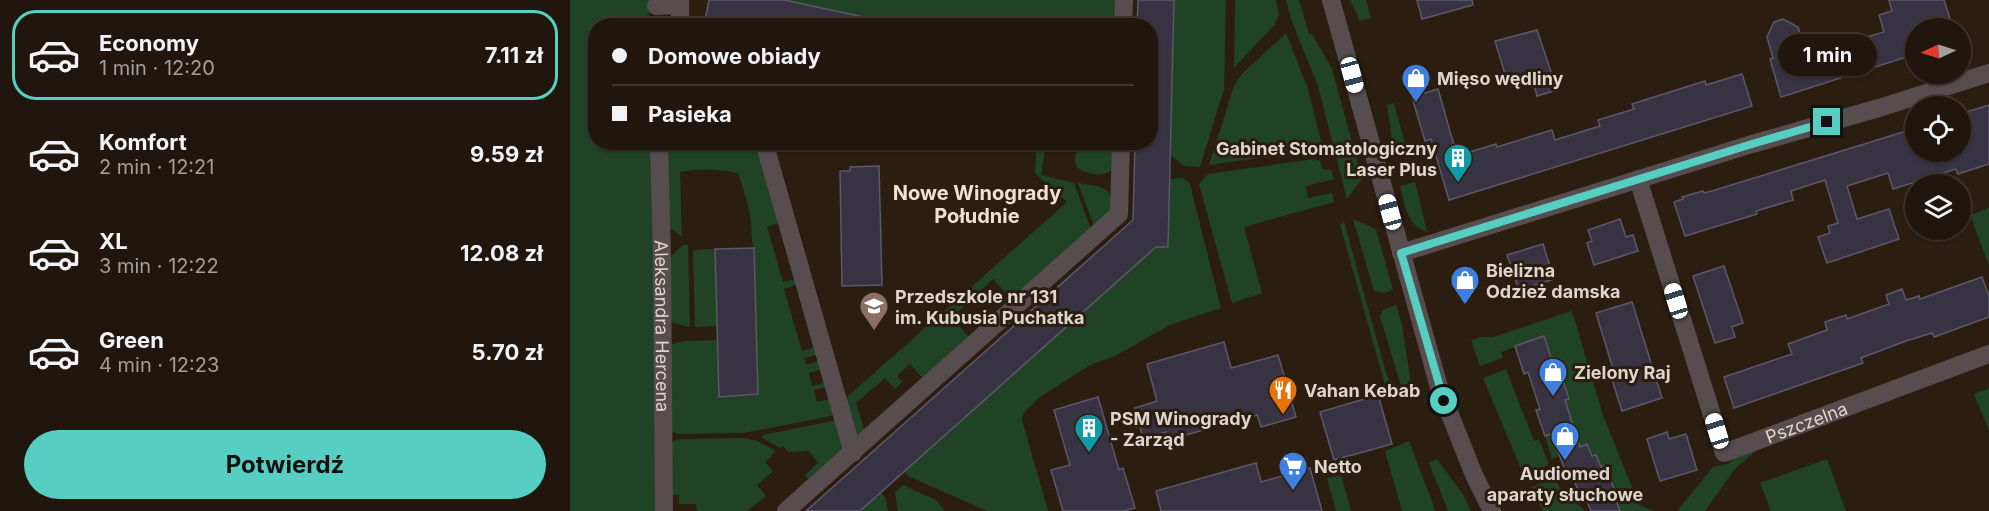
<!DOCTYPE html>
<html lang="pl">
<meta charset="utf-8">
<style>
body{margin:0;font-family:Inter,sans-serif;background:#2d231b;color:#f1f3f6;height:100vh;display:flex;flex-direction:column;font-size:22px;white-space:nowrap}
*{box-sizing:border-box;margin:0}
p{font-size:20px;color:#a29f9d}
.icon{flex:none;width:33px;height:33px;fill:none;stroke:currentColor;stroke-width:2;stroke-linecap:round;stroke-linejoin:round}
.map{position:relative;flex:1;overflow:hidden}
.drawer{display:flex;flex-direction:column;background:#20160d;width:570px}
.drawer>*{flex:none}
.guide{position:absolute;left:18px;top:18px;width:570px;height:132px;border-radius:24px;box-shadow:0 2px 4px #0004,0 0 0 2px #3d352e;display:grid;align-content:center;height:132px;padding:0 24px;background:#20160d}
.needle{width:39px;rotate:266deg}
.fabs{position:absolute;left:1335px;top:18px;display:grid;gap:12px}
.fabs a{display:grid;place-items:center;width:66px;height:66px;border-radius:50%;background:#20160d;box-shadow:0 2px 4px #0004,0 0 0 2px #3d352e;font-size:30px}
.end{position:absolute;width:27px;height:27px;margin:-14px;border:8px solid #56cec2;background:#111;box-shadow:0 0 0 3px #111}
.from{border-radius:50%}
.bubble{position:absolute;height:42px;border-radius:21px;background:#20160d;box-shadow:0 2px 4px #0004,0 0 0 2px #3d352e;font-size:20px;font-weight:700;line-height:42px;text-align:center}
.car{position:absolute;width:18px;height:36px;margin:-18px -9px;border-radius:8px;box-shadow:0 0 4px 2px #0007;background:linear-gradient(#fff 24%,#345 0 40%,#fff 0 76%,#345 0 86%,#fff 0)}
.guide b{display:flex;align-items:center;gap:21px;height:57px;font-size:22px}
.guide b+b{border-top:2px solid #3d352e}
.guide i{width:15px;height:15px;background:#f1f3f6}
ul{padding:10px 0 0;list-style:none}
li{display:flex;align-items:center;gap:18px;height:90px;margin:0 12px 9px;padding:0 12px;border:3px solid transparent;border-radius:24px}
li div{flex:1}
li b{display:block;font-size:22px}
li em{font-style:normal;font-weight:700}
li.current{border-color:#56cec2}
li>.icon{width:54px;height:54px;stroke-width:1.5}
.cta{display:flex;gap:12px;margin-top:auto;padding:12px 24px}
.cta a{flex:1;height:69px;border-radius:36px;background:#56cec2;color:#111;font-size:24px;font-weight:700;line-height:69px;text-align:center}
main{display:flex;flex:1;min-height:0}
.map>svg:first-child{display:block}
.green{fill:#204326}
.building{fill:#373343;stroke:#5c586a;stroke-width:1.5}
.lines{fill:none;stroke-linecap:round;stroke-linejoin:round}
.minor{stroke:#574d4f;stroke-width:18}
.route{stroke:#56cec2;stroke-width:8}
.labels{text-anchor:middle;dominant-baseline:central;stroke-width:6;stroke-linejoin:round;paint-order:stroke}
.poi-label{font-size:18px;font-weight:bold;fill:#ded5cd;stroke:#2b1e11;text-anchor:start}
.street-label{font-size:18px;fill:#ded5cd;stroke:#2b1e11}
.neighbourhood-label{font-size:20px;font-weight:bold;fill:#f2e0cf;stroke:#2b1e11}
</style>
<main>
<section class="drawer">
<ul>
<li class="current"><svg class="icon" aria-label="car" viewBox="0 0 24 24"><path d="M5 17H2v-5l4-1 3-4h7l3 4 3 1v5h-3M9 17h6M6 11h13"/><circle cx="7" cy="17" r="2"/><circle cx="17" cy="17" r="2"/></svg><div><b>Economy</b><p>1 min · 12:20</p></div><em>7.11 zł</em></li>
<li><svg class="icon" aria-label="car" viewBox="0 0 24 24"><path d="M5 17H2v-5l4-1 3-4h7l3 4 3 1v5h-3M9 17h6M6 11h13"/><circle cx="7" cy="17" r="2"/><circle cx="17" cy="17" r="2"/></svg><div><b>Komfort</b><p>2 min · 12:21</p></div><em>9.59 zł</em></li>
<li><svg class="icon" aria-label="car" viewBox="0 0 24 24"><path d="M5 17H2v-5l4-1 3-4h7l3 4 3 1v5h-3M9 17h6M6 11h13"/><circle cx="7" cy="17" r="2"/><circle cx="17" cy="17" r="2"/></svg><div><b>XL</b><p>3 min · 12:22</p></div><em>12.08 zł</em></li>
<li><svg class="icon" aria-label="car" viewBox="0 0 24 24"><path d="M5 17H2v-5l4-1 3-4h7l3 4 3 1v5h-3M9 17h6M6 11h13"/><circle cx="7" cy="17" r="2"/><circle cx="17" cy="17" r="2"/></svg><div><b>Green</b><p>4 min · 12:23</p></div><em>5.70 zł</em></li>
</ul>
<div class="cta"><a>Potwierdź</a></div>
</section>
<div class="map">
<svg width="1419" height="511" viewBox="0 0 1419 511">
<rect width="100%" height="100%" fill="#2b1e11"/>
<path class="green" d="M0 0H79V25L26 26V142L82 143 86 300V511H0Z
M214 0H548L547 25H334Z
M604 0H656L654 89 630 167 614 166 600 155Z
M665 0H706L709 15 704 25 664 68Z
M716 0H729L739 34H742L762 69 792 179 777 199 748 86 722 22Z
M780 0H796L801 18 790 21Z
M716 33 738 89 753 149 639 165 664 86 672 74Z
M824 103 837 151 824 154 817 105Z
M97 143H187L210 223 197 227 213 282 226 279 227 284 214 289 232 351 245 347 247 355 234 358 236 365 250 361 252 369 239 373 242 386 256 382 257 387 244 390 247 402 260 399 266 415 174 433 108 434 100 431V345L115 341 148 340 149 397 188 394 184 248C181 240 182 233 181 224 180 207 173 189 168 173 148 169 130 168 110 172L112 236 99 228Z
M467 143H476L471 175 504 183 522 232 443 301 423 279 382 317 400 339 354 380 340 364 327 376 332 382 325 389 315 378 286 403 295 433 285 442 276 398 497 202 465 173Z
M508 143H546C545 150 546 161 543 167 537 180 516 173 507 168L505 160Z
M744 159 750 161 752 169 761 170 764 179 736 186 738 198 762 193 764 202 674 227 692 293 662 303 629 184 638 174Z
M613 178 620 184 651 308 600 325 545 356 522 364 470 397 453 414 452 420 478 511H417L338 476 334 471 591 243 598 246 600 179Z
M845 182 857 232C836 225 835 204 830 186Z
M508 183C516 185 531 185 537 191 551 202 533 220 525 229Z
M1419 208V266L1400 215Z
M783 219 806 229 823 290 813 293 804 291Z
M774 222 815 369 823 393 817 392 770 225Z
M113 245H118L120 327 100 322V257Z
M145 249 147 326 125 327 123 250Z
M826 305 832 325 843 397 835 400 810 316 813 310Z
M1002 311 1033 415 1069 505 1084 511H1050L1046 501 1049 499 1035 466 1031 467 1026 455 1022 456 1017 445 982 459 975 436 1003 427 995 400 999 399 987 360 982 361 974 337 931 352 933 358 910 366 901 340 911 337H923Z
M936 369 964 441 969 439 978 462V465L954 476 913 378Z
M1419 388V431L1404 394Z
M267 420 273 449 240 482 235 475 248 463 239 451 218 452 213 446 210 448 191 437 193 435Z
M174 438 187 441 206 451 195 462 203 471 187 485 196 496 177 511H127L126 504H109V495H100V443L108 439Z
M839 441 864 507 865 511H832L815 451Z
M1189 448 1165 469 1135 511H1107L1143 467 1160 463 1164 458Z
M867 459 894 496 901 511H878L859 463Z
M1257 459 1276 511H1201L1190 483Z
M771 475 781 511H766L757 478Z
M984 477 991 489 1015 511H973L960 488Z
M333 485 366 500 375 511H328L325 492Z
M311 492 316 499 318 511H290Z"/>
<path class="building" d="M139 0H214L299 18 298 26H162L135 20Z
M568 0H604L598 247H586L290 511H236L563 220 565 142H580V26H567Z
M847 0H902L903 5 852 19Z
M1319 0H1374L1383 28H1346V54L1211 97 1200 59 1203 58 1197 37 1204 22 1213 19 1228 27 1238 59 1274 48 1273 44 1314 32 1309 15 1322 11Z
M967 30 987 90 967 96 962 77 938 84 925 41Z
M1172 74 1182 106 879 200 861 139 855 141 842 97 868 89 887 156 926 144 927 147 982 130 985 140 1030 126 1028 120 1064 109 1062 104 1135 81 1136 85Z
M1419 105V164L1388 174 1386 169 1323 189 1318 173 1277 186 1287 219 1319 209 1329 239 1257 263 1248 237 1260 233 1258 226 1268 223 1255 180 1221 191 1223 200 1186 211 1187 214 1115 236 1104 202 1113 199 1112 197 1133 191 1134 193 1142 191 1346 128V152H1390V114Z
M309 166 312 285 272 286 270 171H280V167Z
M1050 219 1056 237 1063 235 1068 251 1024 265 1017 243 1022 241 1018 230Z
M973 244 984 279 949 290 937 255Z
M184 248 188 394 149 397 145 249Z
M1154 266 1173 323 1162 327 1165 337 1145 343 1123 276Z
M1412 277 1419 296V317L1364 337 1362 333 1336 341 1291 358 1293 363 1164 408 1154 377 1222 354 1218 344 1257 330 1255 322 1276 315 1277 319 1319 304 1316 295 1332 289 1336 300 1349 296 1350 299Z
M1062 302 1092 398 1052 411 1042 380 1046 379 1026 313Z
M974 336 982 361 986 359 999 399 995 400 1010 447 1017 444 1022 456 1026 455 1031 467 1034 465 1049 500 1046 501 1050 511H1021L1017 502 1011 498 999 468 995 470 981 434 975 436 966 410 970 409 958 372 954 374 945 346Z
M654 342 661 368 708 355 726 417 691 427 687 415 598 440 596 432 573 438 565 408 587 401 577 364Z
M808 395 822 444 764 460 750 412Z
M528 397 549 470 553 468 565 508 553 511H493L481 470 500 465 484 410Z
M1097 432 1099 439 1116 434 1127 470 1090 481 1077 439Z
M686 463 691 482 740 468 752 511H591L586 491Z"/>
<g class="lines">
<g class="minor">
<path d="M110 0V26"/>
<path d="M761 0 869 387 904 475 922 511"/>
<path d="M86 6 110 5"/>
<path d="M553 26 554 0"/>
<path id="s1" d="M89 142 92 257 94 511"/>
<path d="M194 142 283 453"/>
<path id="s2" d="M1068 179 1154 453 1419 354"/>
<path d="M831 253 1182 144 1309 108 1419 73"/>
<path d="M216 511 549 214 551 142"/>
</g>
</g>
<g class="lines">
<path class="route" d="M874 401 831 253 1182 144 1257 122"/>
</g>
<defs>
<g id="shop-pin" transform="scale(1.5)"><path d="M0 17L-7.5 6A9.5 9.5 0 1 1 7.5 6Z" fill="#3f7fe0" stroke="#2b1e11"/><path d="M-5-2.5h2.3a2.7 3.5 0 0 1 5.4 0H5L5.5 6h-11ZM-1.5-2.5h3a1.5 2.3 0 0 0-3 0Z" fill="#fff"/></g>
<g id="building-pin" transform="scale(1.5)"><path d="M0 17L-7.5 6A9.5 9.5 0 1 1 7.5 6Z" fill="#0f9aa8" stroke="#2b1e11"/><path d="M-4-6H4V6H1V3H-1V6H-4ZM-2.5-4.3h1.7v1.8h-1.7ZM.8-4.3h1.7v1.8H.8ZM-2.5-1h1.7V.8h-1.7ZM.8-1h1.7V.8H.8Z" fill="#fff"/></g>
<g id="school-pin" transform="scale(1.5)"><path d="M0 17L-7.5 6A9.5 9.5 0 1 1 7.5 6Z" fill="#8d6e63" stroke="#2b1e11"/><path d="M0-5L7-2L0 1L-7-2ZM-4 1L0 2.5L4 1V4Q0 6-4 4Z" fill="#fff"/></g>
<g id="restaurant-pin" transform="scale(1.5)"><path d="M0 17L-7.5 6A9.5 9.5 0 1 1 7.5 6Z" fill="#e8710a" stroke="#2b1e11"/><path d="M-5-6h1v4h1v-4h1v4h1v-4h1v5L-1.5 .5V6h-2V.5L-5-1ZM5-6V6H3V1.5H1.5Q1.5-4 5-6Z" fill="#fff"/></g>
<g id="supermarket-pin" transform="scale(1.5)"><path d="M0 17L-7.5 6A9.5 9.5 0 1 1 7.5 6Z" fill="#3f7fe0" stroke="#2b1e11"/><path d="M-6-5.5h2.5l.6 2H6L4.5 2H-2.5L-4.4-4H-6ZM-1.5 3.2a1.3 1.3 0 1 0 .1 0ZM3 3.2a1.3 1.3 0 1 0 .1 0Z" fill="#fff"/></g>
</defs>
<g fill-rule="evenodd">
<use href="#shop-pin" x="846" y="78"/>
<use href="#building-pin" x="888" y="158"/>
<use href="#shop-pin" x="895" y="280"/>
<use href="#school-pin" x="304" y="306"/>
<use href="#shop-pin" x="983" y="372"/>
<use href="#restaurant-pin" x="713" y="390"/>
<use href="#building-pin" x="519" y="428"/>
<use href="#shop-pin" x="995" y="436"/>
<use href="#supermarket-pin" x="723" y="466"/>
</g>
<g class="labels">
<g class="poi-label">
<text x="867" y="78">Mięso wędliny</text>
<text x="867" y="148" text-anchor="end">Gabinet Stomatologiczny<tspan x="867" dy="21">Laser Plus</tspan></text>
<text x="916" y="270">Bielizna<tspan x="916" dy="21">Odzież damska</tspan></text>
<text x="325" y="296">Przedszkole nr 131<tspan x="325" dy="21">im. Kubusia Puchatka</tspan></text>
<text x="1004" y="372">Zielony Raj</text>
<text x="734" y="390">Vahan Kebab</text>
<text x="540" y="418">PSM Winogrady<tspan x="540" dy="21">- Zarząd</tspan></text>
<text x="744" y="466">Netto</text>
<text x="995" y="473" text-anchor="middle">Audiomed<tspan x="995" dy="21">aparaty słuchowe</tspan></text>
</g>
<g class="street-label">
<text stroke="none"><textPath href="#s1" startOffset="184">Aleksandra Hercena</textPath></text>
<text stroke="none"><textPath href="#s2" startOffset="375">Pszczelna</textPath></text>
</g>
<g class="neighbourhood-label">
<text x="407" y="193">Nowe Winogrady<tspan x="407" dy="23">Południe</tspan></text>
</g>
</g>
</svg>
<div class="fabs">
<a><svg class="needle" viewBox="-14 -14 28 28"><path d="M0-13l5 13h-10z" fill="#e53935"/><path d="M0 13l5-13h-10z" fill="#a29f9d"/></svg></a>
<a><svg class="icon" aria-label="locate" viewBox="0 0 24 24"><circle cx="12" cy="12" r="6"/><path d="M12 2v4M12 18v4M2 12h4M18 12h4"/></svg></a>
<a><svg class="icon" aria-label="layers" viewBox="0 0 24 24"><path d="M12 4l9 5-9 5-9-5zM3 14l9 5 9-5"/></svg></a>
</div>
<i class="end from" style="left:874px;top:401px"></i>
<i class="end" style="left:1257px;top:122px"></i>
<div class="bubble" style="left:1208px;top:34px;width:99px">1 min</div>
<i class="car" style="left:782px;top:75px;rotate:165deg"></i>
<i class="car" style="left:820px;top:212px;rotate:345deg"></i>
<i class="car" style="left:1106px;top:301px;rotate:343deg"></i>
<i class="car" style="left:1147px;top:431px;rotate:343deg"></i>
<div class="guide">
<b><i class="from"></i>Domowe obiady</b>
<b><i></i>Pasieka</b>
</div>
</div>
</main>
